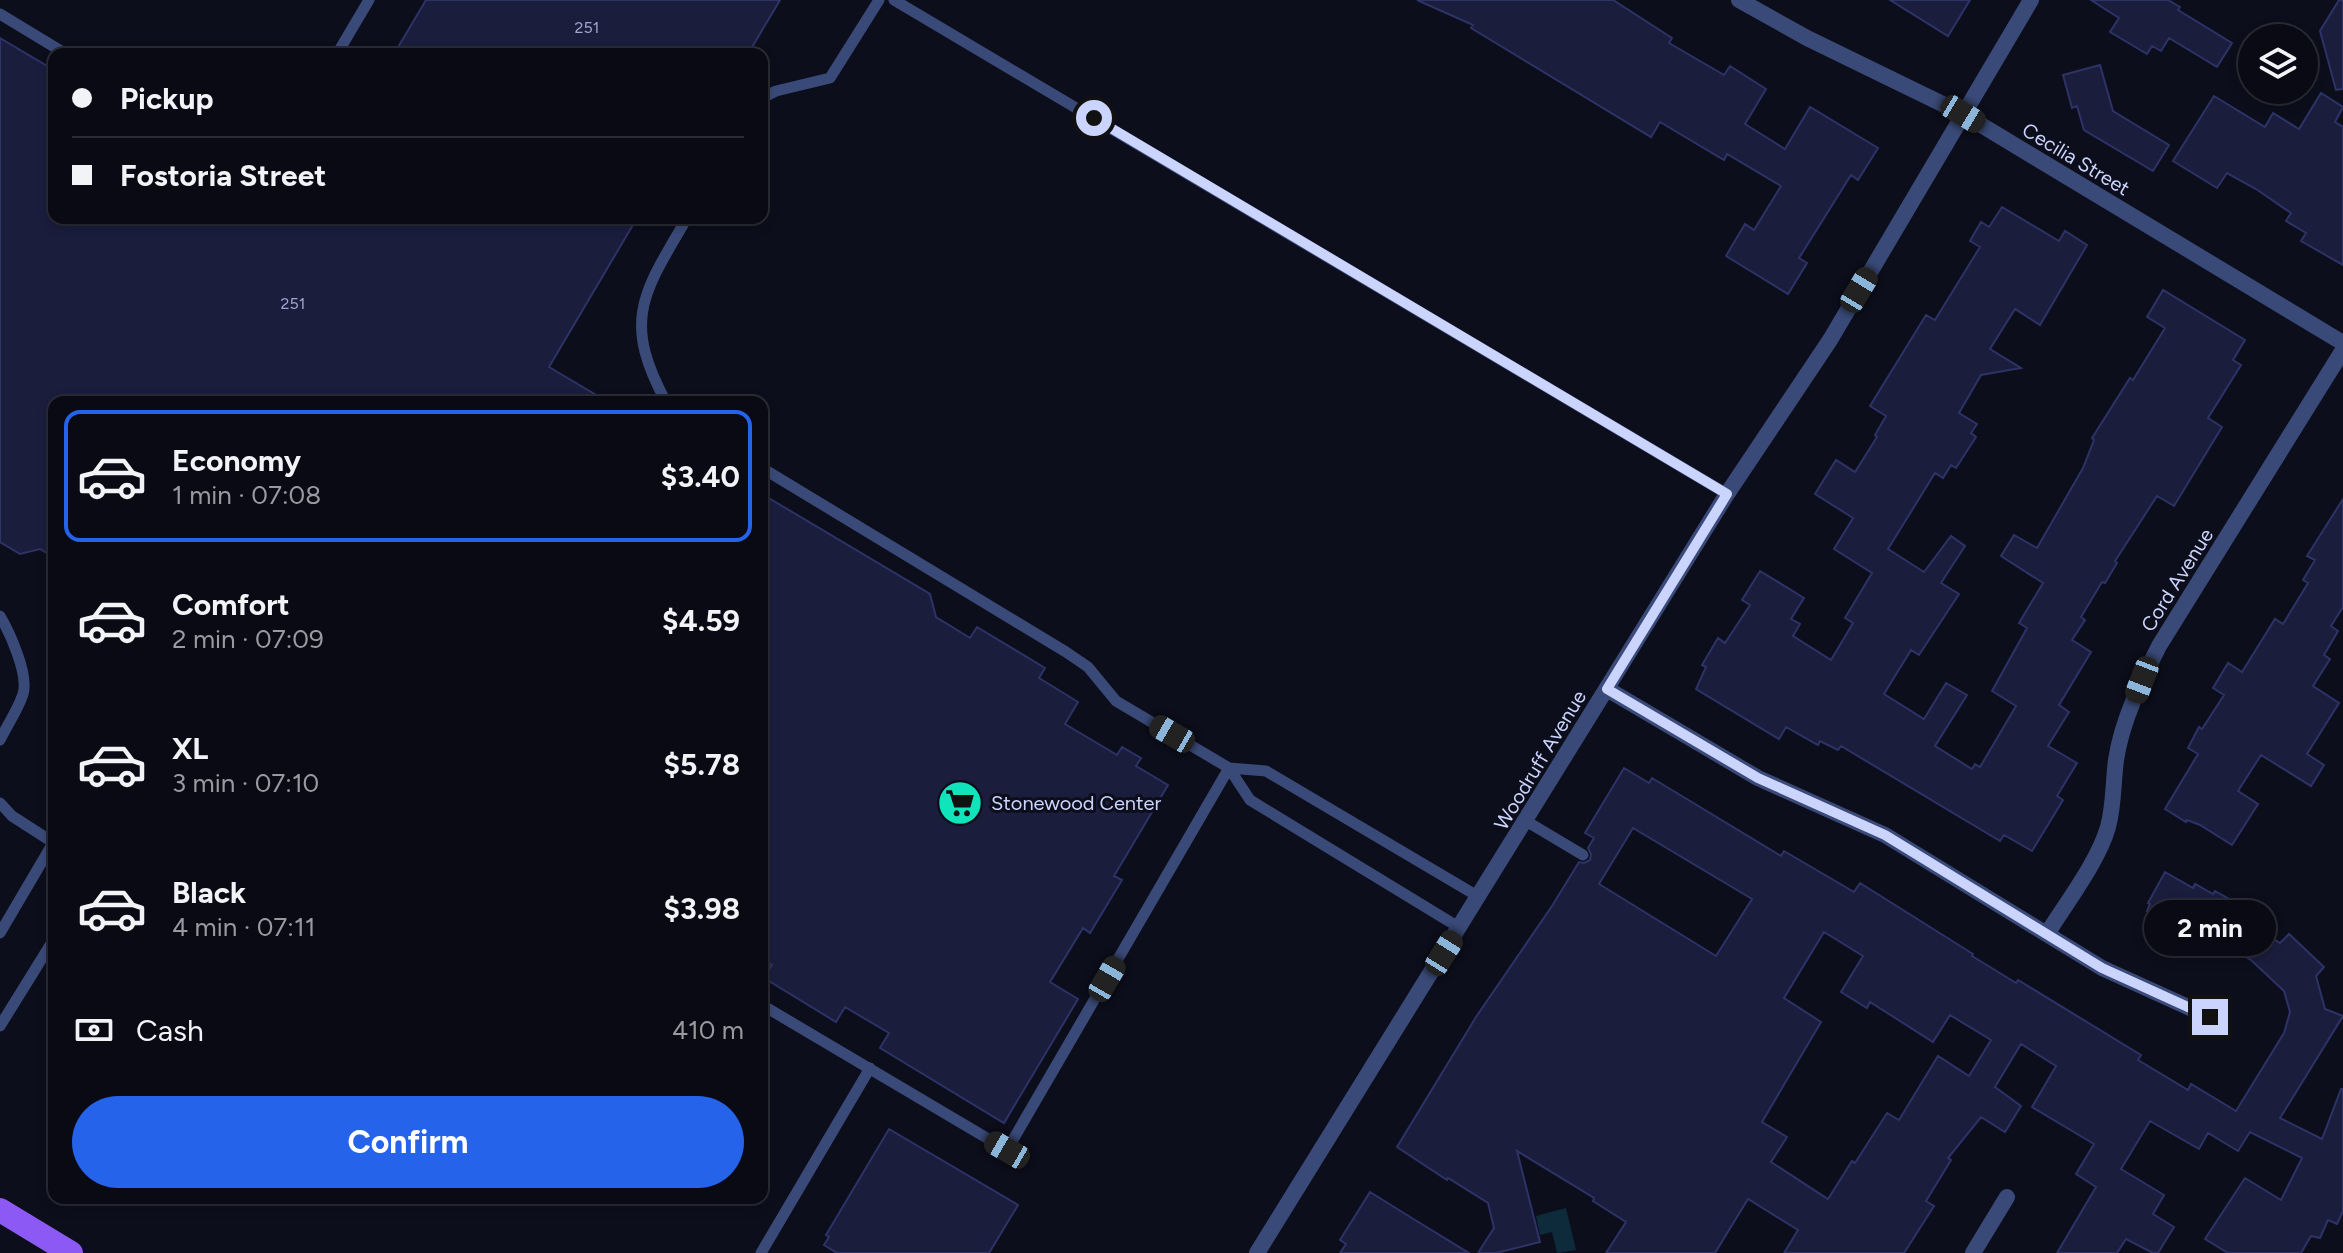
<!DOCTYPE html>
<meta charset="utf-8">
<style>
body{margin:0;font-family:Figtree,sans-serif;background:#13131e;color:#f1f3f6;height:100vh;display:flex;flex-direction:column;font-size:30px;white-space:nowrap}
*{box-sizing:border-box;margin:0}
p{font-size:26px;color:#999aa0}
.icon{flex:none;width:44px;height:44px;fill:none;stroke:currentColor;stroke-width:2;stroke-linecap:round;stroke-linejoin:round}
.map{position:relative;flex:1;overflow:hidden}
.side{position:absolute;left:48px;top:396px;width:720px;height:808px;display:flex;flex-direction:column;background:#0a0a15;border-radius:16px;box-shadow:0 4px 12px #0003,0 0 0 2px #2a2b34}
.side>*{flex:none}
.guide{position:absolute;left:48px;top:48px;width:720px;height:176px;border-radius:16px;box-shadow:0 4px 12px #0003,0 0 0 2px #2a2b34;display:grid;align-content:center;height:176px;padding:0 24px;background:#0a0a15}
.tools{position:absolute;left:2238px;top:24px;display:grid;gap:16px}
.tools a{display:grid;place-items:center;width:80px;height:80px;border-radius:50%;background:#0a0a15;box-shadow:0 4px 12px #0003,0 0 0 2px #2a2b34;font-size:40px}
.end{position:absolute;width:36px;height:36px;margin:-18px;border:10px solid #cbd4fc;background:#111;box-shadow:0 0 0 4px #111}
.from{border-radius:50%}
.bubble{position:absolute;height:56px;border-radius:28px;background:#0a0a15;box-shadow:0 4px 12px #0003,0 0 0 2px #2a2b34;font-size:26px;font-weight:700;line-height:56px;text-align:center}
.car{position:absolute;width:24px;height:48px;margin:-24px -12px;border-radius:10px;box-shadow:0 0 6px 2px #0007;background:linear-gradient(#222 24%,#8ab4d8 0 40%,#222 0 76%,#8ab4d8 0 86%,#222 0)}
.guide b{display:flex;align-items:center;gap:28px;height:76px;font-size:30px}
.guide b+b{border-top:2px solid #2a2b34}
.guide i{width:20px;height:20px;background:#f1f3f6}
ul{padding:14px 0 0;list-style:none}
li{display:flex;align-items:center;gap:24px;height:132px;margin:0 16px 12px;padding:0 8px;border:4px solid transparent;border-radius:16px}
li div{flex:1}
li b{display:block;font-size:30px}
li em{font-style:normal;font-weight:700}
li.on{border-color:#2563eb}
li>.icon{width:72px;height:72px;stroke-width:1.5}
.pay{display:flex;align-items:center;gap:20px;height:88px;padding:0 24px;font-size:30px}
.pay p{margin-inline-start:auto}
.action{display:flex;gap:16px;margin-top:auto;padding:16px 24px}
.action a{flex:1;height:92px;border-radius:48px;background:#2563eb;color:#fff;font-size:32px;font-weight:700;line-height:92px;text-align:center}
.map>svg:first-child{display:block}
.water{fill:#0d2b3a}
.building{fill:#1a1d3c;stroke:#2d3366;stroke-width:2;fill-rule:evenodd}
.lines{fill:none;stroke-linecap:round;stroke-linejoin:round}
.service{stroke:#3a4a78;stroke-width:11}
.minor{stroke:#3a4a78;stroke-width:16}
.tertiary{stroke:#3a4a78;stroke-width:16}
.primary{stroke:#8d59f4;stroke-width:24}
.route{stroke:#cbd4fc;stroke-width:10}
.labels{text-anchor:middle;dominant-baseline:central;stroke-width:6;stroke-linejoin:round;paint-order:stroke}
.number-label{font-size:16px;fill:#9fa6cc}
.street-label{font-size:20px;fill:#cbd4fc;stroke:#0d0e1c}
.poi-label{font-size:20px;fill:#cbd4fc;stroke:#0d0e1c;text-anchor:start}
</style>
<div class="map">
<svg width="2343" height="1253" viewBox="0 0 2343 1253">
<rect width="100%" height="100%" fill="#0d0e1c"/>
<path class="water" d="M1566 1208 1576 1250 1557 1253 1552 1232 1540 1235 1536 1216Z"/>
<path class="building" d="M426 0H780L748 54H394Z
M1417 0H1613L1672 38 1669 43 1724 75 1730 66 1766 89 1745 124 1785 149 1810 107 1878 148 1858 180 1851 175 1799 258 1807 263 1788 294 1726 256 1745 224 1754 230 1781 186 1727 154 1724 160 1660 122 1651 137 1471 28 1473 25Z
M1890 0H1970L1948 36Z
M2091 0H2168L2180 7 2178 10 2232 43 2217 67 2169 38 2161 51 2152 46 2147 54 2110 32 2119 18Z
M2339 0H2343V89L2336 90 2320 31Z
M0 38 54 70V218H637L549 367 608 402H54V557L40 549 20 554 0 542Z
M2100 65 2113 111 2169 145 2153 171 2084 130 2077 106 2072 108 2063 75Z
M2321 93 2343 107 2335 122 2343 127V265L2301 241 2306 233 2286 221 2291 213 2256 189 2227 173 2217 188 2173 161 2214 96 2265 127 2273 113 2299 129Z
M2002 207 2059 241 2065 231 2087 245 2040 325 2015 309 1990 349 2021 368 1981 375 1959 413 1977 424 1971 433 1976 437 1956 468 1951 465 1943 478 1935 473 1888 549 1924 572 1951 536 1965 546 1941 583 1959 594 1919 655 1911 650 1884 694 1924 719 1946 683 1967 695 1935 746 1972 769 1975 764 1980 767 2016 706 1992 691 2027 628 2019 623 2043 583 2001 556 2014 535 2037 548 2083 468 2094 440 2092 438 2130 378 2133 380 2165 328 2147 317 2163 290 2245 340 2233 360 2241 365 2208 418 2222 427 2174 506 2157 496 2115 561 2117 563 2105 583 2102 582 2081 617 2085 620 2072 640 2091 652 2059 705 2069 712 2048 746 2077 763 2057 796 2063 800 2032 851 2004 835 2000 841 1841 746 1838 750 1820 741 1818 745 1786 727 1779 739 1696 689 1706 667 1702 665 1718 638 1725 643 1750 605 1742 600 1760 571 1804 598 1791 619 1800 624 1793 636 1831 660 1853 623 1845 618 1872 573 1834 549 1853 518 1815 494 1836 460 1855 472 1877 437 1875 435 1886 416 1870 406 1926 315 1935 320 1980 247 1970 241 1981 222 1989 227Z
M762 494 930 594 936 617 970 638 977 627 1045 668 1039 678 1078 702 1065 724 1117 755 1122 747 1141 758 1136 766 1168 785 1114 876 1122 880 1090 933 1083 928 1050 982 1078 999 1004 1123 880 1048 889 1033 845 1007 836 1022 764 978 772 965 762 958Z
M2343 499V607L2331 626 2338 631 2324 655 2330 659 2313 686 2339 703 2307 754 2324 765 2311 786 2261 755 2238 791 2258 804 2232 845 2200 825 2187 820 2186 822 2165 809 2198 754 2188 748 2199 727 2202 729 2224 695 2213 688 2228 663 2242 672 2275 619 2283 624 2308 583 2303 580 2315 560 2307 556Z
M1624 768 1649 783 1652 778 1781 856 1784 851 1854 892 1860 883 1973 954 1972 956 2016 983 2018 980 2141 1055 2138 1060 2188 1090 2191 1084 2236 1111 2284 1033 2290 1012 2284 991 2251 960 2205 933 2200 942 2147 911 2150 904 2148 903 2165 872 2193 888 2195 884 2213 894 2215 891 2240 905 2234 915 2280 943 2289 934 2324 967 2316 976 2325 1009 2343 1016 2280 1118 2322 1139 2341 1089H2343V1211L2337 1224 2328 1220 2320 1238 2311 1236 2301 1253H2228L2205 1239 2245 1178 2281 1200 2302 1158 2250 1132 2238 1151 2208 1133 2199 1149 2150 1121 2121 1169 2164 1195 2153 1214 2174 1227 2158 1253H2153L2126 1239 2117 1253H2057L2096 1187 2076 1174 2094 1144 2032 1107 2056 1066 2021 1044 1995 1087 2021 1106 2005 1132 1981 1117 1948 1158 1951 1160 1926 1201 1934 1206 1904 1253H1784L1798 1230 1748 1199 1715 1253H1606L1626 1222 1593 1201 1594 1198 1517 1151 1540 1242 1496 1253H1478L1494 1228 1488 1203 1448 1178 1447 1180 1397 1147 1476 1017 1552 906 1579 862 1584 863 1590 860 1591 854 1588 848 1594 838 1585 833ZM1633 828 1752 899 1716 956 1599 884ZM1824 932 1863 956 1841 992 1867 1008 1870 1002 1933 1042 1950 1015 1991 1040 1969 1076 1938 1056 1899 1120 1887 1113 1855 1163 1852 1161 1828 1199 1771 1162 1787 1137 1762 1122 1821 1022 1784 998Z
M889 1129 1018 1205 989 1253H837L824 1245 829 1237 826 1235Z
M1370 1192 1415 1220 1469 1253H1340L1346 1244 1340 1240Z"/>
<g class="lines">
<path class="service" d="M894 0 1727 494
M0 14 66 54
M337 54 369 0
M762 98 776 91 830 78 879 0
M666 402C621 319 644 292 687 218
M762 468 1066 652 1088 667 1116 701 1229 768 1266 771 1479 897
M0 616C10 633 29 675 23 694 18 710 7 725 0 740
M1229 768 1250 800 1460 928
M0 803 12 816 54 843
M1526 821 1583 855
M0 933 53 843
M762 1005 1007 1150 1229 768
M0 1026 54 939
M761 1253 870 1068"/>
<path class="minor" d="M1607 689 1758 778 1885 835 2102 968 2210 1017
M2047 934C2066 903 2098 862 2108 827 2114 805 2113 783 2116 760 2122 720 2141 682 2159 646L2343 350
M1973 1253 2007 1197"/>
<path class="tertiary" d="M1739 0 1807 38 1963 114 2343 343
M1257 1253 1727 494 1830 340 2031 0"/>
<path class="primary" d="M0 1210 71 1253"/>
</g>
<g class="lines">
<path class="route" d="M1094 118 1727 494 1607 689 1758 778 1885 835 2102 968 2210 1017"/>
</g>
<defs>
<g id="supermarket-disc" transform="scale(2.3)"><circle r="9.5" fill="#0fe4bb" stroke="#0d0e1c"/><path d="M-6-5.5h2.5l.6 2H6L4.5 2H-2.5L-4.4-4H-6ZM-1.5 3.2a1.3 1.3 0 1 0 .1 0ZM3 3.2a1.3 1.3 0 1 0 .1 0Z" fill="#111"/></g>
</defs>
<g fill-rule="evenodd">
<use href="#supermarket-disc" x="960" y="803"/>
</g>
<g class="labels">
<g class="number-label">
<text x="587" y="27">251</text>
<text x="293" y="303">251</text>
</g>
<g class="street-label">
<text transform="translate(2076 159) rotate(31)">Cecilia Street</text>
<text transform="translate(2177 580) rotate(-58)">Cord Avenue</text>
<text transform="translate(1540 760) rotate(-59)">Woodruff Avenue</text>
</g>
<g class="poi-label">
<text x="991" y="803">Stonewood Center</text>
</g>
</g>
</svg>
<div class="tools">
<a><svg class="icon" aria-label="layers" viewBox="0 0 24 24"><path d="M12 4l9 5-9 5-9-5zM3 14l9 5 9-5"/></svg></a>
</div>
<i class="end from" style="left:1094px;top:118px"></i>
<i class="end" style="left:2210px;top:1017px"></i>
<div class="bubble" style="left:2144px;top:900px;width:132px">2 min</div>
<i class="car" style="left:1963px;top:114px;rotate:121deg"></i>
<i class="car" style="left:1859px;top:290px;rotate:31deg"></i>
<i class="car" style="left:2142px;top:680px;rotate:201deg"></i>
<i class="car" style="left:1172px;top:734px;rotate:300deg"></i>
<i class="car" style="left:1444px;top:953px;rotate:32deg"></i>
<i class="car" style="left:1107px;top:979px;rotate:30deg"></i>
<i class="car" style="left:1007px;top:1150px;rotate:300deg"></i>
<div class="guide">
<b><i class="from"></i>Pickup</b>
<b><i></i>Fostoria Street</b>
</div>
<section class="side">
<ul>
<li class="on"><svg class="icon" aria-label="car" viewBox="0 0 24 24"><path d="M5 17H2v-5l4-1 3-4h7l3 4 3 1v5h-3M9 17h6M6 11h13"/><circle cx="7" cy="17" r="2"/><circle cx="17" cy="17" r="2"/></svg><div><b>Economy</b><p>1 min · 07:08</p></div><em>$3.40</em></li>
<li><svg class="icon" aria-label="car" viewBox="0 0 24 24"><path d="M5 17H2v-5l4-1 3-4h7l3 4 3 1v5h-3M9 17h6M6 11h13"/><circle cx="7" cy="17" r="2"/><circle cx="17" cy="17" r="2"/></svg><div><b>Comfort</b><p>2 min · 07:09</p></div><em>$4.59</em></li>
<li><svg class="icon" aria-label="car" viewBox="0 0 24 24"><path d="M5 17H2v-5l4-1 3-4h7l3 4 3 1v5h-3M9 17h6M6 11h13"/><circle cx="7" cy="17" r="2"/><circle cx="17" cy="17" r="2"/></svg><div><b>XL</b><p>3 min · 07:10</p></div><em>$5.78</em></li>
<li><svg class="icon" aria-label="car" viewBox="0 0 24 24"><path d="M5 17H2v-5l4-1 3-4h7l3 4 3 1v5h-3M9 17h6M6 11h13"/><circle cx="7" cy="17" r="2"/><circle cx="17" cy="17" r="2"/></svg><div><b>Black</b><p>4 min · 07:11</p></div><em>$3.98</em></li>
</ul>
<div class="pay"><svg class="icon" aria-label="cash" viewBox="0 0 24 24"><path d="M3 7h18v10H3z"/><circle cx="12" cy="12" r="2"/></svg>Cash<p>410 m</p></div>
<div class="action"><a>Confirm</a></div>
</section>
</div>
